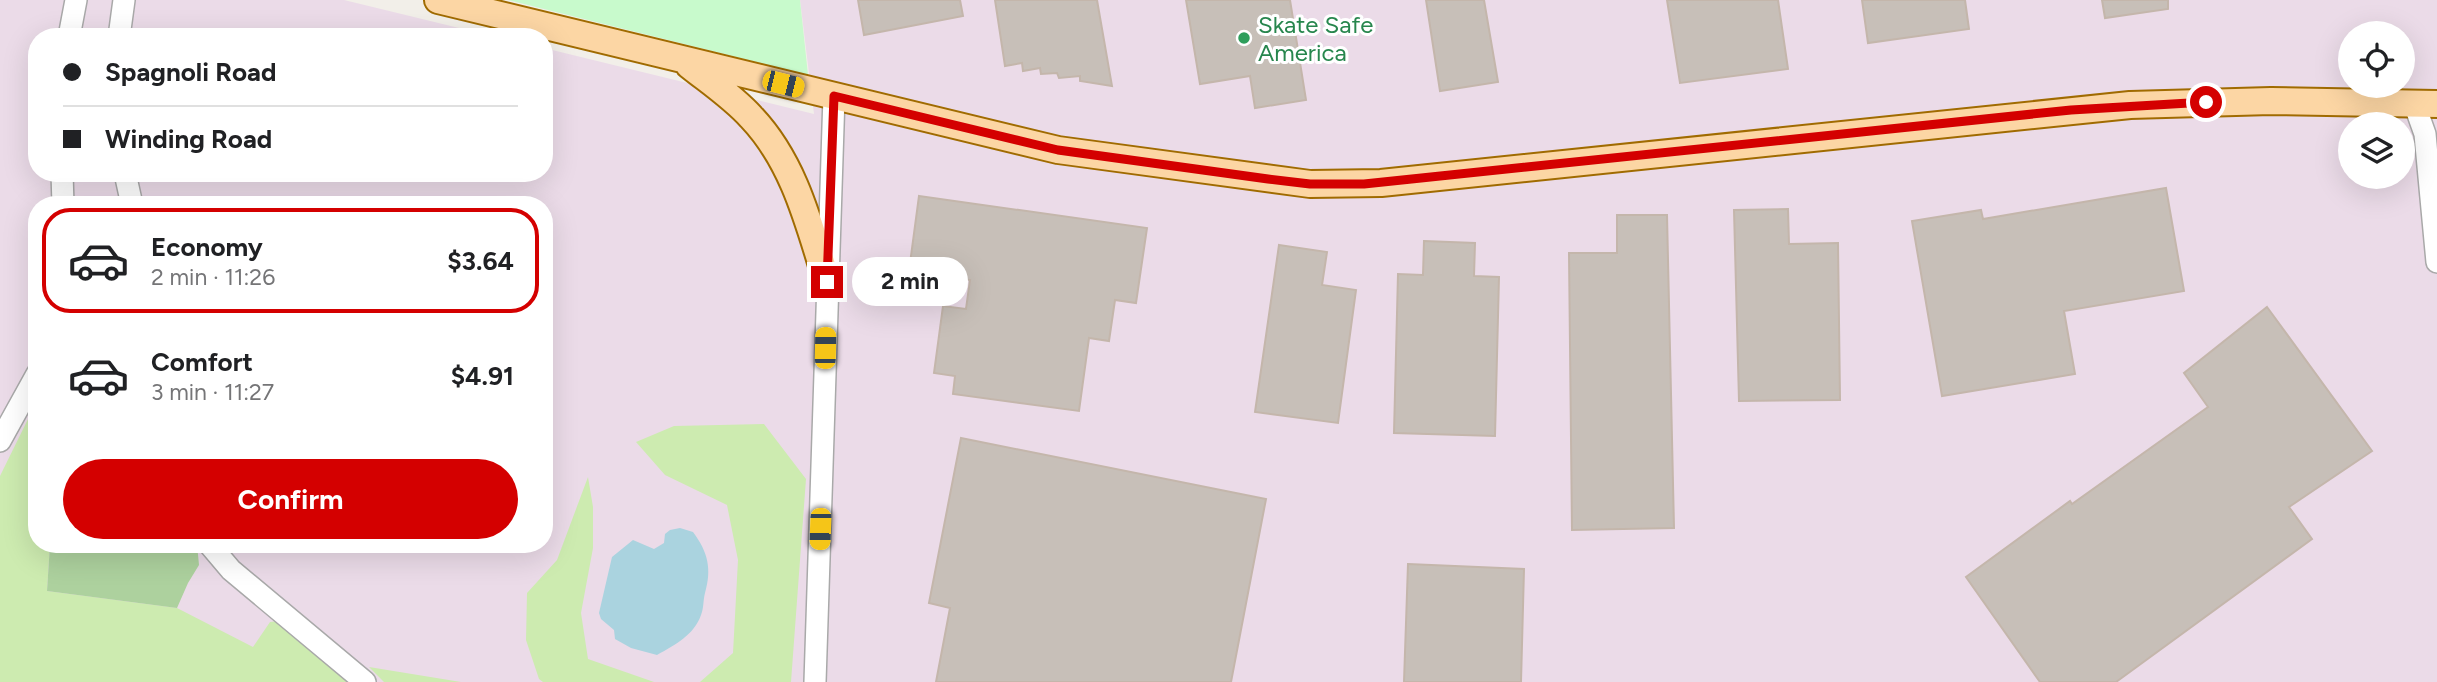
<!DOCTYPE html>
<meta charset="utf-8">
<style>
body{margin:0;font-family:Figtree,sans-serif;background:#f6f6f6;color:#202124;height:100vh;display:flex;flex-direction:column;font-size:26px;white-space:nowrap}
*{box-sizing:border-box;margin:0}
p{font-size:23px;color:#757577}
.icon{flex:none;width:38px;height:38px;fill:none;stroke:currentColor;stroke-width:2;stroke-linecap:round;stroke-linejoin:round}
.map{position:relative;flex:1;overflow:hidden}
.side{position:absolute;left:28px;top:196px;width:525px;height:357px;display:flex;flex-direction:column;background:#fff;border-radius:28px;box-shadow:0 7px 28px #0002}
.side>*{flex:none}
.top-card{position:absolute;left:28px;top:28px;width:525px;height:154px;border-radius:28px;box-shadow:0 7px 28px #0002;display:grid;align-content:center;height:154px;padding:0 35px;background:#fff}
.controls{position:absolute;left:2338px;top:21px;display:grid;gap:14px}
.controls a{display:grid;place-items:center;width:77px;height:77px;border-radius:50%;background:#fff;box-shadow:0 7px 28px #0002;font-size:35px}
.end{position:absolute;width:32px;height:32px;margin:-16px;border:9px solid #d40000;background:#fff;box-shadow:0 0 0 4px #fff}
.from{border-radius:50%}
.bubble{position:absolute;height:49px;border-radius:24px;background:#fff;box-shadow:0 7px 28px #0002;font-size:23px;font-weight:700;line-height:49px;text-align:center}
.car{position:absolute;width:21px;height:42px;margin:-21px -10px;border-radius:9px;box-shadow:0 0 5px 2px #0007;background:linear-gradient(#f5c518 24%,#345 0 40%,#f5c518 0 76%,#345 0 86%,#f5c518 0)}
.top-card b{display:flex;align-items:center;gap:24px;height:66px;font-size:26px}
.top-card b+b{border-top:2px solid #e0e0e0}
.top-card i{width:18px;height:18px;background:#202124}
ul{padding:12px 0 0;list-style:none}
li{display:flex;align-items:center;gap:21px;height:105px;margin:0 14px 10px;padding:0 21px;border:4px solid transparent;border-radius:28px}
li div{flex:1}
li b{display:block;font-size:26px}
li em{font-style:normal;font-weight:700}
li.on{border-color:#d40000}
li>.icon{width:63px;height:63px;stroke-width:1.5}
.action{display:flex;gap:14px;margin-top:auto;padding:14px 35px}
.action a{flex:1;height:80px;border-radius:42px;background:#d40000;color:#fff;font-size:28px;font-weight:700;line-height:80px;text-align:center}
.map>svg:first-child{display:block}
.industrial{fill:#ebdbe8;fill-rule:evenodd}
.grass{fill:#cdebb0}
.forest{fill:#add19e}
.park{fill:#c8facc}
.water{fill:#aad3df}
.building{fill:#c7bfb8;stroke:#c4b6ab;stroke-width:2}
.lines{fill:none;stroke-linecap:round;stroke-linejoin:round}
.minor-casing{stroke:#a9a9a9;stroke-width:24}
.major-casing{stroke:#a06b00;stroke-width:30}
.minor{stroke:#fff;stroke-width:21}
.major{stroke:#fcd6a4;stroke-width:26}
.route{stroke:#d40000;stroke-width:9}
.leisure-dot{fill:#2e9e5b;stroke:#fff;stroke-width:2.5}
.labels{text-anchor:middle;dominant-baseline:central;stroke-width:6;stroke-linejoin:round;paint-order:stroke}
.leisure-label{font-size:24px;fill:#27864d;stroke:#fff;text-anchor:start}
</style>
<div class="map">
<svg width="2437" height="682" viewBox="0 0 2437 682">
<rect width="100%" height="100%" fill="#f2efe9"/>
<path class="industrial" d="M0 0H344L496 37H37V173H544V48L814 114 800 0H2437V682H0ZM2350 33H2403V86H2350ZM2350 124H2403V177H2350ZM37 205H544V544H37Z"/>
<path class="grass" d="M37 406V544H50L47 591 177 608 253 647 270 622 278 621 349 682H0V476L29 417Z
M764 424 806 479 791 682H700L733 653 738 560 727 505 665 475 636 442 674 426Z
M588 477 593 507V548L581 613 588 659 654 682H543L539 679 526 640 527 593 557 560Z
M369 667 461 682H384Z"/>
<path class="forest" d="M50 544H197L199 565 188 583 177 608 47 591Z"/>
<path class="park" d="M508 0H800L808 75Z"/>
<path class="water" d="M680 528 693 532C708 552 712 569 705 593 703 600 704 608 701 615 694 635 675 645 657 655L631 648 615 639 614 630 601 619 599 613 612 557 633 540 654 549 664 543 665 534 670 530Z"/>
<path class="building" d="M858 0H960L963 16 864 35Z
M995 0H1097L1112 86 1080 81V76L1059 78 1057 73 1041 74 1040 68 1023 71 1022 63 1005 66Z
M1186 0H1290L1306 100 1255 108 1250 76 1200 84Z
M1426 0H1484L1498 82 1440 91Z
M1667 0H1778L1788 69 1680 83Z
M1862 0H1965L1969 29 1868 43Z
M2102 0H2168V9L2105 18Z
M2166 188 2184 291 2064 311 2075 374 1942 396 1912 221 1981 210 1983 219Z
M919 196 1147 228 1136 303 1115 300 1109 341 1089 338 1079 411 953 394 955 376 934 373 943 306 966 309 970 280 909 271Z
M1788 209 1789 244 1838 243 1840 400 1739 401 1734 210Z
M1617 215H1667L1674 528 1572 530 1569 253H1617Z
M1424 241 1475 243 1474 276 1499 277 1495 436 1394 433 1398 274 1423 275Z
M1279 245 1327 252 1322 285 1356 290 1338 423 1255 412Z
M2267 307 2372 451 2289 507 2312 539 2116 682H2040L1966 577 2070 501 2072 504 2208 407 2184 373Z
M961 438 1266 499 1231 682H936L950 608 929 603Z
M1408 564 1524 569 1521 682H1404Z"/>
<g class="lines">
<g class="minor-casing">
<path id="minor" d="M69 37 76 0
M119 37 124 0
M2414 103 2425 134 2437 262
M62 173 63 205
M125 173 132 205
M0 441 37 374
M209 544 231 570 365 682
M815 682 834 96"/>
</g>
<g class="major-casing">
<path id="major" d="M438 0 1058 150 1310 184 1381 183 2130 105 2271 101 2437 104
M689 65C709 81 733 97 751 117 794 162 809 224 827 282"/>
</g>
<use href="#minor" class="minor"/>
<use href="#major" class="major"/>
</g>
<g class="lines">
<path class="route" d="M827 282 834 96 1058 150 1268 179 1310 184H1364L2071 110 2206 102"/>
</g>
<circle class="leisure-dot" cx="1244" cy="38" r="7"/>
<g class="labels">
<g class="leisure-label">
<text x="1258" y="24">Skate Safe<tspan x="1258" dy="28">America</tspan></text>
</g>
</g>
</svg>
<div class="controls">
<a><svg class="icon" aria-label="locate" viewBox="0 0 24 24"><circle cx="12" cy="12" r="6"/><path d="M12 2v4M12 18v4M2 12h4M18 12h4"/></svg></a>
<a><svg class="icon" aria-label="layers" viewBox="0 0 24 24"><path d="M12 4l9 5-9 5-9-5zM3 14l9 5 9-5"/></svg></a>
</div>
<i class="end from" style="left:2206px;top:102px"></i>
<i class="end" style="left:827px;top:282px"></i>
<div class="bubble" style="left:852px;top:257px;width:116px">2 min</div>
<i class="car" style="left:783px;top:84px;rotate:104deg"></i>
<i class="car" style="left:825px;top:348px;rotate:1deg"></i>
<i class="car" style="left:820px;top:529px;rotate:182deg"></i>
<div class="top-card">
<b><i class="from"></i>Spagnoli Road</b>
<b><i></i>Winding Road</b>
</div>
<section class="side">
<ul>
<li class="on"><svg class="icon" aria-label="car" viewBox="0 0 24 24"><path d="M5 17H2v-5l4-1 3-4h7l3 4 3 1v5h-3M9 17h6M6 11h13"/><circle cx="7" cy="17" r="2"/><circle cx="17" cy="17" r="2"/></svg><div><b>Economy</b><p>2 min · 11:26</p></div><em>$3.64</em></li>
<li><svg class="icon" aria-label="car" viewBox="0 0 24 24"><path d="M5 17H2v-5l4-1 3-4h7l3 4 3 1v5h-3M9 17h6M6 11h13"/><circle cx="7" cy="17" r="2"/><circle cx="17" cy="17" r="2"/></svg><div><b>Comfort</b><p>3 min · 11:27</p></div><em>$4.91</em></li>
</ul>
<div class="action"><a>Confirm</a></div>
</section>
</div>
